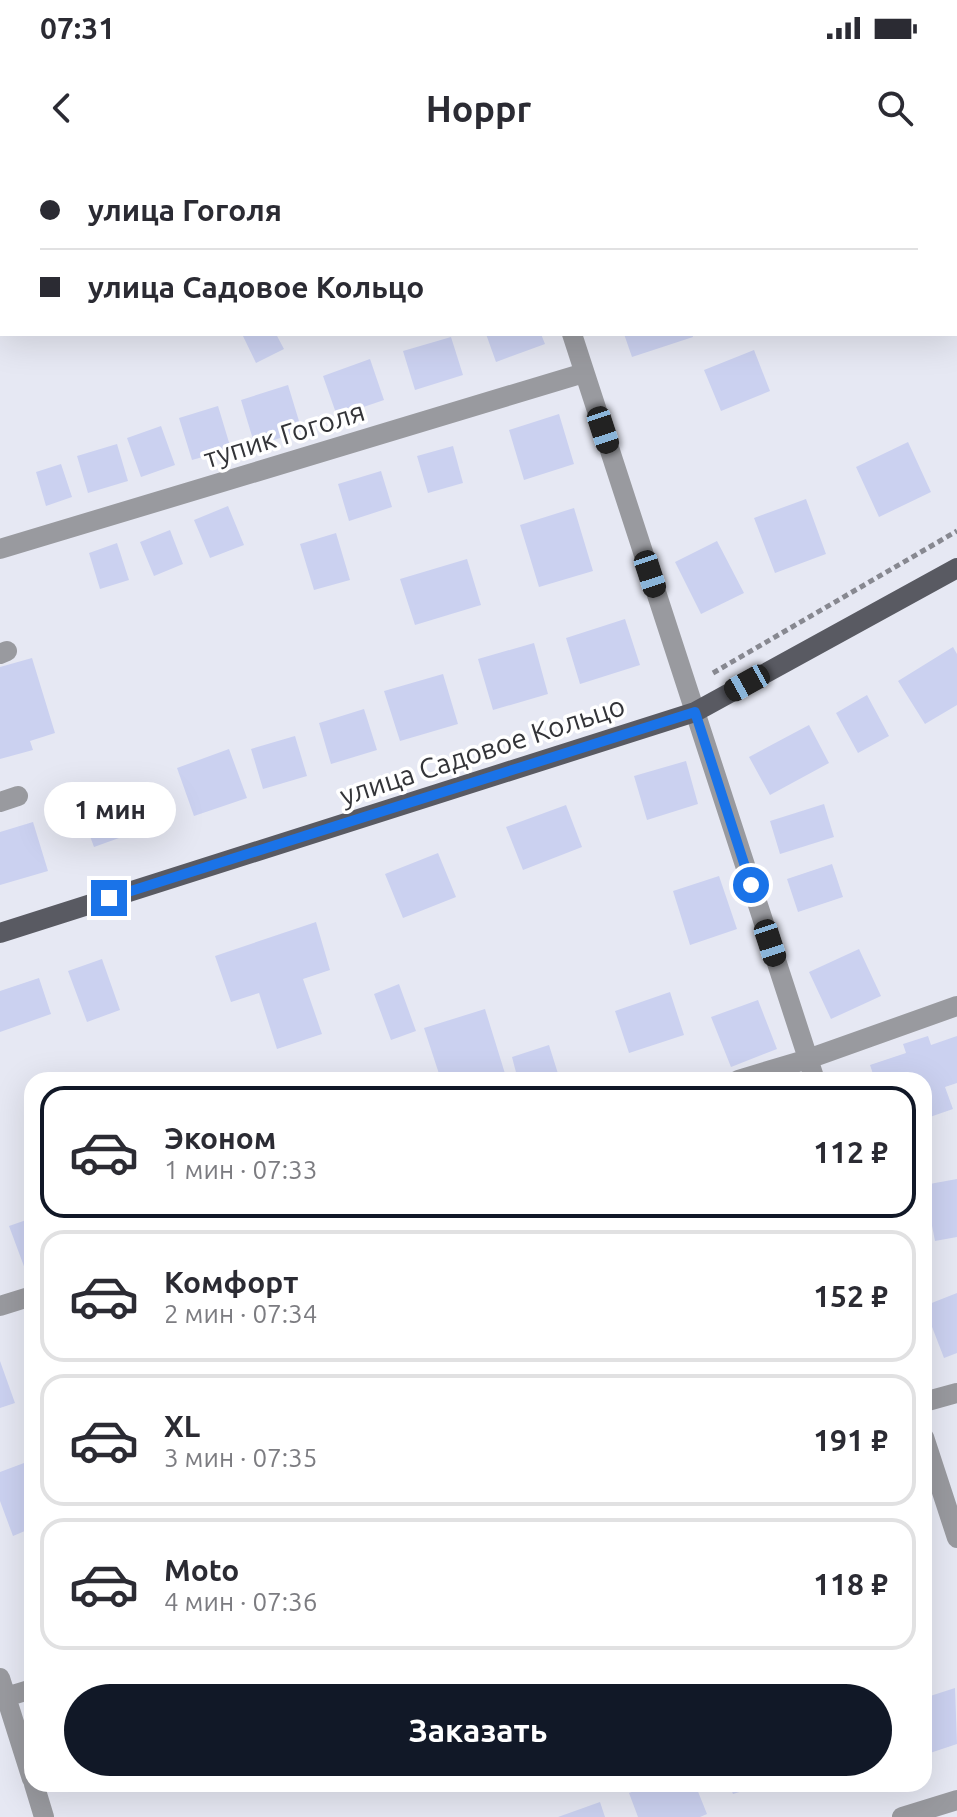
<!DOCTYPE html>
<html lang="ru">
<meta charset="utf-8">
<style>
body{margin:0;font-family:Ubuntu,sans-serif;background:#f2f2f3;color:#2b2b33;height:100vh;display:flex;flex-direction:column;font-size:30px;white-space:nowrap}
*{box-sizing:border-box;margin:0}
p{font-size:26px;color:#7c7c81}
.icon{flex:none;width:44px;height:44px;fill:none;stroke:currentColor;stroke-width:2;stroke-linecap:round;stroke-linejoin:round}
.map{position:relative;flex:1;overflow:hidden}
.drawer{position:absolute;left:24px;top:912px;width:908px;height:720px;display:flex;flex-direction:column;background:#fff;border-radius:24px;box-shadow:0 8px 32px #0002}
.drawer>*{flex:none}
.top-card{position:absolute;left:0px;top:0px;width:958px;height:176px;box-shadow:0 8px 32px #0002;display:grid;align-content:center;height:176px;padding:0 40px;background:#fff}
.end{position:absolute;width:36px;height:36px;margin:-18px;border:10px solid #1a73e8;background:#fff;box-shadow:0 0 0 4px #fff}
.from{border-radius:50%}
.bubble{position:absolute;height:56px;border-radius:28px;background:#fff;box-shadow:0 8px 32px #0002;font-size:26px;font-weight:700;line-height:56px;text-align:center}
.car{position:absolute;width:24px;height:48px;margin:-24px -12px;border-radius:10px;box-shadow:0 0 6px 2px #0007;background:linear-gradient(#222 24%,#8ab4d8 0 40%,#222 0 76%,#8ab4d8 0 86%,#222 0)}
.top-card b{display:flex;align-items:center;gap:28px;height:76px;font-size:30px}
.top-card b+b{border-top:2px solid #e1e1e2}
.top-card i{width:20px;height:20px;background:#2b2b33}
ul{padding:14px 0 0;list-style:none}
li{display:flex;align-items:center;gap:24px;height:132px;margin:0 16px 12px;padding:0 24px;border:4px solid #e1e1e2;border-radius:24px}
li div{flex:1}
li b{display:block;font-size:30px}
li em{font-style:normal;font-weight:700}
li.selected{border-color:#111827}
li>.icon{width:72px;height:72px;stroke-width:1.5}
.cta{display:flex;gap:16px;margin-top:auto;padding:16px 40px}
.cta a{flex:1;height:92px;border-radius:48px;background:#111827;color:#fff;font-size:32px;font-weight:700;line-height:92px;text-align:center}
.status{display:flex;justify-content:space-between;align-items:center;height:56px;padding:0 40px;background:#fff;direction:ltr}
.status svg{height:22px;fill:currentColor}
header{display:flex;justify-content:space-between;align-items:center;height:104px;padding:0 40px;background:#fff;font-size:36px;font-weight:700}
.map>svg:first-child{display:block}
.building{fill:#cbd1f0}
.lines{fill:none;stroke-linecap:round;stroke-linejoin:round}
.path{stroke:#878890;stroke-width:5;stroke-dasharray:6 4;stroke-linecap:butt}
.minor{stroke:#999a9f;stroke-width:20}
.major{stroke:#595a62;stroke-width:20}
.route{stroke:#1a73e8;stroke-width:10}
.labels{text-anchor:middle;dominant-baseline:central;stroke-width:7;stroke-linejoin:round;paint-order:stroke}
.street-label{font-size:28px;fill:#333438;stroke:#fff}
</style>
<div class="status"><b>07:31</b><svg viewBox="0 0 49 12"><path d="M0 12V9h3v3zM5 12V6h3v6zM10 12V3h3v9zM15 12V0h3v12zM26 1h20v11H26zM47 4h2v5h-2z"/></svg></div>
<header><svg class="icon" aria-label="back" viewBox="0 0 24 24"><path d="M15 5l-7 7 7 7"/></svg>Hoppr<svg class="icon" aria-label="search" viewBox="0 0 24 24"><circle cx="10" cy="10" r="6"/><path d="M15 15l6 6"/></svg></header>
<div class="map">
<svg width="957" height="1657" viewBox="0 0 957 1657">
<rect width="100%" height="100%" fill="#e6e8f3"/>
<path class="building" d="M242 174H276L284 189 256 203Z
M486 174H541L545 184 496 202Z
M624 174H692L693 177 632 197Z
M451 177 463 215 415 230 403 191Z
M754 190 770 231 721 251 704 210Z
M370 199 384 240 337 256 323 216Z
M288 225 302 271 255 286 241 240Z
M218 246 231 289 192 300 179 258Z
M559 254 574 304 524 320 509 270Z
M161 266 175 305 141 317 127 278Z
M908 282 931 332 879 357 856 307Z
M117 284 128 321 88 333 77 296Z
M453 286 463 323 428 333 417 296Z
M61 304 72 337 46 346 36 312Z
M381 311 392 347 349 361 338 324Z
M806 339 826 394 775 413 754 358Z
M228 346 244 385 210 398 194 360Z
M574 348 593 411 539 427 520 365Z
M170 370 183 404 154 416 140 382Z
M336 373 350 420 314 430 300 384Z
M717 381 744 433 701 454 675 402Z
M117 383 129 420 100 429 89 393Z
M467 399 481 445 415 465 400 419Z
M625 459 640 505 580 524 566 478Z
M534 483 548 534 493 550 478 499Z
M953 487 957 494V545L925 564 898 521Z
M32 498 55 573 30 581 33 590 0 599V507Z
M443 514 458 564 400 581 384 531Z
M867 535 889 576 858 593 836 553Z
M364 549 377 590 331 604 319 563Z
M809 565 829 603 770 635 749 597Z
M295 576 307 616 263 629 251 589Z
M229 589 247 638 194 656 177 608Z
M686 601 698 644 647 660 634 616Z
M128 623 144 669 94 687 77 641Z
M824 644 834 677 780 694 770 661Z
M566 645 582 687 523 710 506 667Z
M33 662 48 711 0 725V672Z
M438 693 456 737 403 758 385 714Z
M832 704 843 737 798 752 787 719Z
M719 716 737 769 690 785 673 731Z
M316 762 330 810 303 819 322 874 277 889 259 833 231 842 215 796Z
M859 789 881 836 831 859 809 812Z
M102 799 120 850 87 862 68 811Z
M39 818 51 854 0 872V831Z
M399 824 416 871 391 880 374 834Z
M670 832 684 875 629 893 615 851Z
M758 840 777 889 731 907 711 857Z
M485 849 507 920H441L424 868Z
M928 876 931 885 957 876V923L945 927 953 949 927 958 924 948V920H875L870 905 906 893 903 884Z
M549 885 560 920H540L539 918 518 920 512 897Z
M957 1019V1077L935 1081 924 1025Z
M32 1058V1106L25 1109 9 1066Z
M957 1133V1193L944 1198 924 1146Z
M0 1201 15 1243 0 1248Z
M32 1300V1368L13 1376 0 1341V1312Z
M955 1528 957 1584 924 1595V1538Z
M653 1624H695L707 1654 700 1657H638L629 1633Z
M729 1624H761V1625L733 1634Z
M600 1642 605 1657H558Z"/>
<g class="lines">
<path class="path" d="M713 513 957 371"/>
<path class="minor" d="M514 0 515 2
M932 0 933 2
M252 2 259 0
M956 45 957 47
M0 82H2
M572 174 815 920
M0 389 584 213
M0 494 7 491
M0 642 18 636
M738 920 808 899 957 846
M0 1146 32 1136
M924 1242 957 1233
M924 1277 957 1378
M0 1518 32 1619
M6 1537 32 1529
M34 1624 44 1657
M902 1657 957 1640"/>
<path class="major" d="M0 773 695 552 957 408"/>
</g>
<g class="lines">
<path class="route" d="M109 738 695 552 751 725"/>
</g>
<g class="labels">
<g class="street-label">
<text transform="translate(284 274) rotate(-17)">тупик Гоголя</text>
<text transform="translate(482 590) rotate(-18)">улица Садовое Кольцо</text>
</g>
</g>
</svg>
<i class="end from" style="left:751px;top:725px"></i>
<i class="end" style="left:109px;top:738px"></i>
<div class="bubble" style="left:44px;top:622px;width:132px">1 мин</div>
<i class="car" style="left:603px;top:270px;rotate:162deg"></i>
<i class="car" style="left:650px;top:414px;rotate:162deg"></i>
<i class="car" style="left:747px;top:523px;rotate:241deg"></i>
<i class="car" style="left:770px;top:783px;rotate:162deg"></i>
<div class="top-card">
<b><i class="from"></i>улица Гоголя</b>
<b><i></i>улица Садовое Кольцо</b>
</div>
<section class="drawer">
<ul>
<li class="selected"><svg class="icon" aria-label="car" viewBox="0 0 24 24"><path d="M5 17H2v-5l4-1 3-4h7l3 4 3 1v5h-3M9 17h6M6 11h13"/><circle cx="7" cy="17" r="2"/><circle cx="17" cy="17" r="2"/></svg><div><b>Эконом</b><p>1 мин · 07:33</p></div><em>112 ₽</em></li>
<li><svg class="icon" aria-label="car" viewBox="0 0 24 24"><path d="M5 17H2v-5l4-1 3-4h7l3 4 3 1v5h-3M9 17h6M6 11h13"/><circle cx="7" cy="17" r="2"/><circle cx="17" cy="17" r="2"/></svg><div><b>Комфорт</b><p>2 мин · 07:34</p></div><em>152 ₽</em></li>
<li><svg class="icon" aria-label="car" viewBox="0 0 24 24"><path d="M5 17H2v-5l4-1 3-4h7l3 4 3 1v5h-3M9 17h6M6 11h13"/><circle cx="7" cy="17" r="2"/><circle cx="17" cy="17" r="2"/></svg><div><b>XL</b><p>3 мин · 07:35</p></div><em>191 ₽</em></li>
<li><svg class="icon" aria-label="car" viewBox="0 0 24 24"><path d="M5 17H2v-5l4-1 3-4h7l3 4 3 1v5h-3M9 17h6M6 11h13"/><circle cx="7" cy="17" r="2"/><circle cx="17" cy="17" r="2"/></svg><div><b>Moto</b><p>4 мин · 07:36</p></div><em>118 ₽</em></li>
</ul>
<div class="cta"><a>Заказать</a></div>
</section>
</div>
